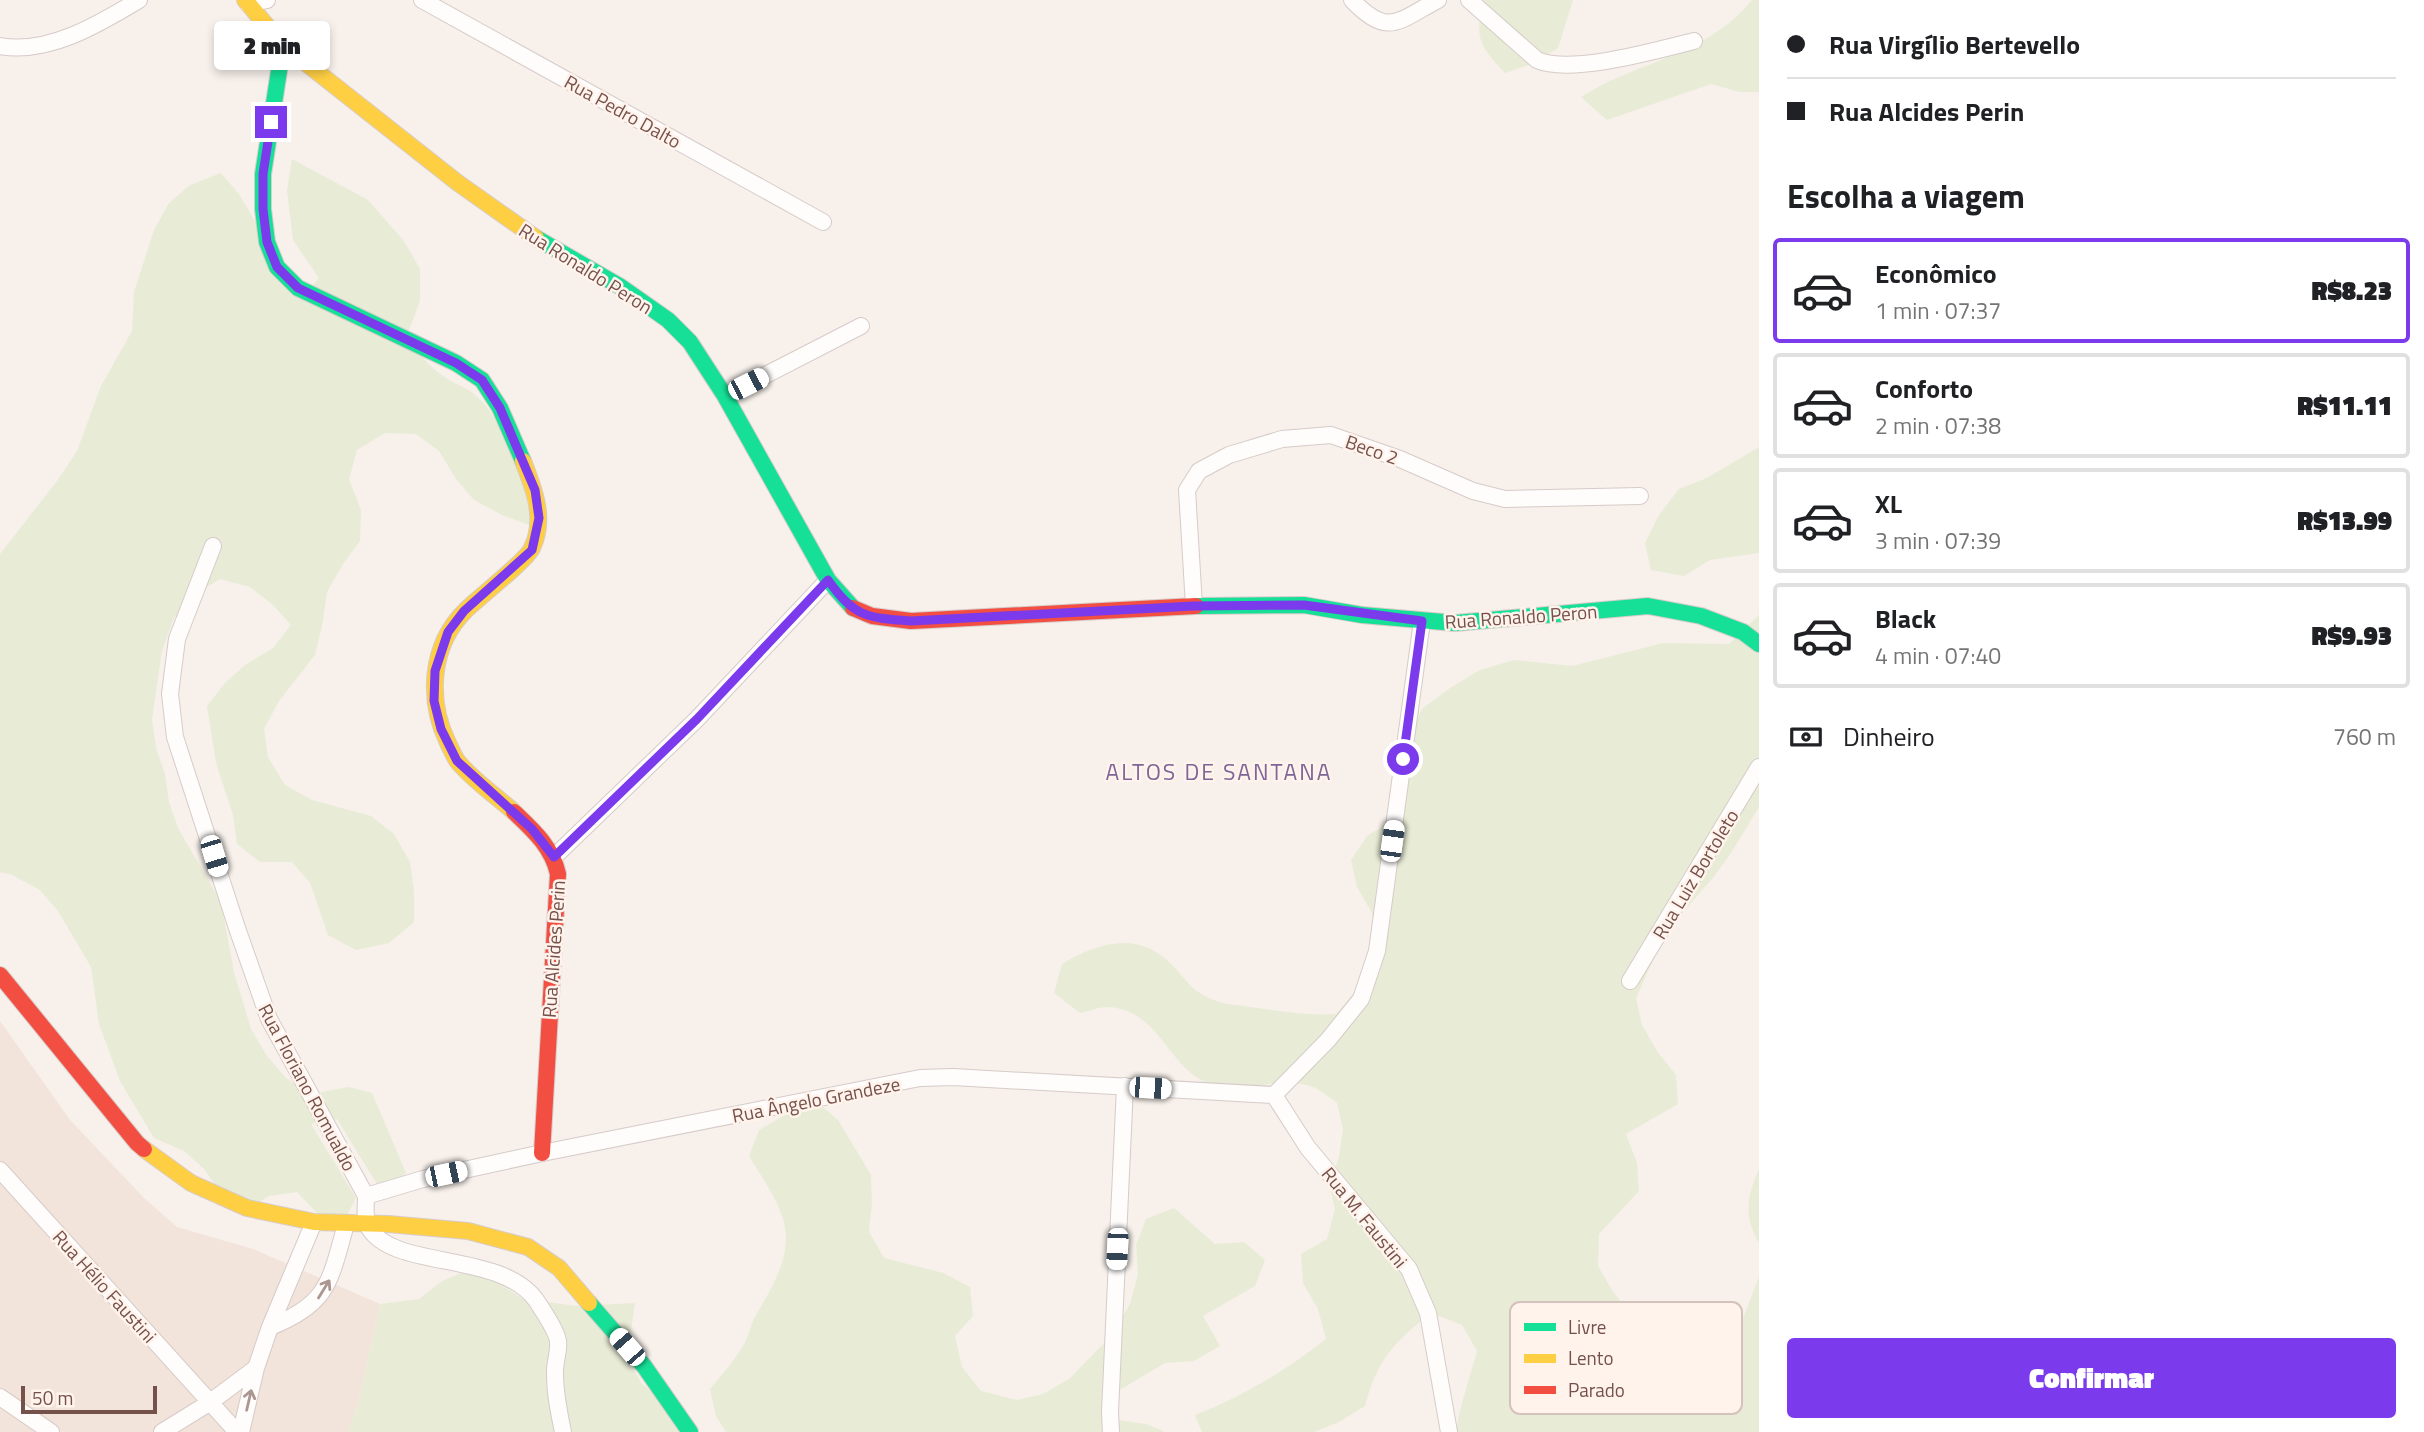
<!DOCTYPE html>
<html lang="pt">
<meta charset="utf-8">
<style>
body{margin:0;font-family:"Titillium Web",sans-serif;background:#f6f6f6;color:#202124;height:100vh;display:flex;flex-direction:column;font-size:26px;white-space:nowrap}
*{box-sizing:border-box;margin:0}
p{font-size:23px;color:#757577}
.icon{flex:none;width:38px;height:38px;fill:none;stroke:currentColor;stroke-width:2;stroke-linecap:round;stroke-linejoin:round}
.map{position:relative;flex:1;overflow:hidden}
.panel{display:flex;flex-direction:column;background:#fff;width:665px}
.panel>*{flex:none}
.guide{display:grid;align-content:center;height:154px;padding:0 28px;background:#fff}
.scale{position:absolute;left:21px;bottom:18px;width:136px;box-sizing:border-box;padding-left:7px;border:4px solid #75514b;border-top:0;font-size:19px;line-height:24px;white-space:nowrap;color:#75514b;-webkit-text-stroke:5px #fff3ec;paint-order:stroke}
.end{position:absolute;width:32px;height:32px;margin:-16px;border:9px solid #7c3aed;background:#fff;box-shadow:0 0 0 4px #fff}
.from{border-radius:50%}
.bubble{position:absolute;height:49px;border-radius:7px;background:#fff;box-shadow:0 4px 10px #0003;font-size:23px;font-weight:800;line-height:49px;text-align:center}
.car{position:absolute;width:21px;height:42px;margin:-21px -10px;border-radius:9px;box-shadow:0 0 5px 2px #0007;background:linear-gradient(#fff 24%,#345 0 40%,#fff 0 76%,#345 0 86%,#fff 0)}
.guide b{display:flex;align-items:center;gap:24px;height:66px;font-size:26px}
.guide b+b{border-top:2px solid #e0e0e0}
.guide i{width:18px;height:18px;background:#202124}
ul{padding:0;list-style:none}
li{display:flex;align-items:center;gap:21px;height:105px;margin:0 14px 10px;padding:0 14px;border:4px solid #e0e0e0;border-radius:7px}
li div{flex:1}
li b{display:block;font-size:26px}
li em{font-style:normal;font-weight:800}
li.active{border-color:#7c3aed}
li>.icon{width:63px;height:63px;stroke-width:1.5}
h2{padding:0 28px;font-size:32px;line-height:84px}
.pay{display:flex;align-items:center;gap:18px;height:77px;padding:0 28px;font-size:26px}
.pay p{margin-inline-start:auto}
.action{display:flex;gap:14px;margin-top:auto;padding:14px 28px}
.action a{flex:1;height:80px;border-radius:7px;background:#7c3aed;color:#fff;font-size:28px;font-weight:800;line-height:80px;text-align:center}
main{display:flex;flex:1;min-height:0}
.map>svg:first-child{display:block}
.residential{fill:#f2e4db}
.green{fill:#e8ecd6}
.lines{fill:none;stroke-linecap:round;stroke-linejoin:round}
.street-casing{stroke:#d6cbc8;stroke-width:18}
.fast-casing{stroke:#d7ccc9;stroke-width:18}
.slow-casing{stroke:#d7ccc9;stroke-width:18}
.jam-casing{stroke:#d7ccc9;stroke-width:18}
.street{stroke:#fefdfc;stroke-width:16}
.fast{stroke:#16e098;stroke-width:16}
.slow{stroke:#ffcf43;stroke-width:16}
.jam{stroke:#f24e42;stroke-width:16}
.oneway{stroke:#ac9692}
.route{stroke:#7c3aed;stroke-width:9}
.labels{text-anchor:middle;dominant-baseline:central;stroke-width:5;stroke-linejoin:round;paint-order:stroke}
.street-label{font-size:19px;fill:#75514b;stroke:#fff3ec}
.quarter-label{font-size:23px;letter-spacing:2px;fill:#7d6698;stroke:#fff3ec}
.key{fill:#fff3ec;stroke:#d6c2bc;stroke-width:2}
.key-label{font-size:19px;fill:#75514b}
</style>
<main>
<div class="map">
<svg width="1759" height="1432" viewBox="0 0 1759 1432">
<rect width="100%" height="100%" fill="#f7f0eb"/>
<path class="residential" d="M0 1021 70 1120 144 1198 177 1227 253 1249 380 1304 359 1399 349 1432H0Z"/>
<path class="green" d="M1484 0H1573L1558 48 1531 64 1505 73C1479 45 1474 38 1484 0Z
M1752 0H1759V92H1740L1711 84 1607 120 1581 97C1590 92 1600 85 1610 81 1658 59 1717 45 1752 0Z
M292 159 368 200 404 241 420 269V301L408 333C420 354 425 364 446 378 455 384 466 387 474 394 508 421 523 487 534 527L502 515 474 500 456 479 439 451 416 434 385 433 357 450 349 479 361 510 360 541 343 564 327 592 322 626 315 655 279 701 264 729 268 757 285 785 312 800 371 816 394 834 410 862 414 890V922L389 943 356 950 328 935 310 883 292 862H260L237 844 233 815 216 763 207 706 225 683 245 665 273 648 291 625 273 605 250 587 220 579 192 596 174 618 162 651 152 719 156 748 165 774 169 802 178 828 221 902 234 972 251 1029 267 1056 286 1078 311 1094 349 1087 372 1093 406 1173 383 1194 337 1119 311 1124 356 1198 343 1223 317 1213 297 1192 269 1196 245 1210 221 1194 204 1169 184 1151 154 1138 120 1081 99 1024 91 967 58 911 40 890 12 875 0 872V554L57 481 77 451 101 386 132 331 134 292 154 230 169 203 190 185 221 173 239 194 301 300 319 278 293 240 287 191Z
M1759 447V553L1710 560 1684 576 1651 570 1645 543 1659 515 1679 489 1707 478Z
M1759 615V807L1731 853 1712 879 1676 920 1660 945 1636 998 1642 1025 1657 1051 1676 1075 1678 1104 1626 1134 1637 1163 1639 1191 1599 1234 1598 1266 1613 1292 1632 1315 1680 1347 1711 1349 1737 1334 1759 1277V1432H1456C1460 1404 1470 1378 1477 1351L1462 1325 1431 1313C1394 1342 1377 1360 1365 1406L1339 1422 1314 1432H1202L1195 1415C1242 1397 1287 1370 1326 1339L1318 1309 1303 1283 1301 1254 1327 1239 1335 1209 1329 1183 1339 1157 1343 1129 1337 1103C1330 1098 1323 1092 1315 1088 1278 1071 1235 1102 1198 1078 1165 1057 1154 1008 1107 1007 1099 1007 1089 1011 1080 1013L1054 993 1062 964C1100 942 1139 930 1173 966 1190 984 1193 993 1219 1002 1228 1005 1240 1005 1250 1007 1279 1011 1306 1016 1336 1014L1354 993 1377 940 1372 913 1357 887 1351 860 1367 836 1397 818 1407 793 1404 764 1409 737 1422 709 1450 688 1480 670 1514 660 1572 666 1663 643 1729 644Z
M817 1102 838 1120 871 1175 872 1204 869 1232 884 1258 943 1273 970 1287 973 1316 955 1336 962 1367 981 1391 1017 1400 1043 1394 1069 1379 1113 1334 1130 1304 1138 1274 1136 1245 1146 1219 1174 1208 1215 1244 1244 1242 1265 1260 1255 1286 1203 1316 1220 1346 1194 1361 1165 1363 1113 1394 1118 1420 1146 1424 1165 1432H726L716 1416 710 1389C722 1375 734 1361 743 1346 749 1336 750 1325 756 1315 770 1291 787 1264 786 1235 784 1206 763 1180 749 1156L759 1130 789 1113Z
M1759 1169V1243C1743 1215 1747 1197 1759 1169Z
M471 1269 499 1283 523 1299 577 1306 635 1303 627 1357 642 1384 663 1401 687 1432H349L359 1399 380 1304 419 1299 442 1281Z"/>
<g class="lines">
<g class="street-casing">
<path id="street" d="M422 0 823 222
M1352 0C1388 38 1398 21 1438 0
M1469 0 1537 60C1571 75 1657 50 1694 41
M248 4 267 0
M0 46C48 55 99 24 139 0
M725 396 861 326
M213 546 177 639 170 694 175 737 237 928 269 1019 366 1196C366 1205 364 1220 369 1228 394 1270 501 1251 536 1300 543 1311 553 1325 557 1337 561 1347 554 1363 555 1374 555 1394 559 1413 563 1432
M1194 606 1187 490 1199 471 1229 455 1282 439 1331 435 1400 459 1473 491 1505 499 1640 496
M554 857 697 719 828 580
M1630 981 1759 767
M1274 1095 1328 1040 1361 999 1377 951 1422 621
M1274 1095 1308 1148 1409 1269 1428 1313 1449 1432
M0 1170 237 1432
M366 1196 423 1179 542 1153 920 1078 953 1077 1274 1095
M270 1327C329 1304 330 1281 346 1224
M0 1397 51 1432
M162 1432 209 1403 256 1368
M241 1432 256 1368 270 1327 314 1222
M1111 1432 1110 1412 1125 1086"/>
</g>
<g class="fast-casing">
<path id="fast" d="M283 45 263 174V209L267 242 277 267 298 288 456 363 482 380 500 408 523 461
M536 238 621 287 668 320 690 342 725 396 828 580 853 608
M1196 606 1304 605 1362 615 1455 623 1648 606 1701 616 1743 632 1759 644
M589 1303 644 1366 690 1432"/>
</g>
<g class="slow-casing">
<path id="slow" d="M245 0 283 45 458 183 536 238
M514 812C496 796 474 781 458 762 454 757 451 749 448 743 427 700 430 645 466 610 478 598 527 560 532 548 546 519 534 489 523 461
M144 1149 191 1183 247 1208 314 1222 388 1224 468 1231 528 1247 559 1268 589 1303"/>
</g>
<g class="jam-casing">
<path id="jam" d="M853 608 872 616 911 621 1196 606
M514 812C534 831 552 847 558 874L542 1153
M0 975 137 1143 144 1149"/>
</g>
<use href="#street" class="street"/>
<use href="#fast" class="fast"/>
<use href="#slow" class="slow"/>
<use href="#jam" class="jam"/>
</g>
<defs><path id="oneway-shaft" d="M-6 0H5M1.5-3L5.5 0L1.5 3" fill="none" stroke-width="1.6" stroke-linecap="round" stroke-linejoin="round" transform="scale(1.75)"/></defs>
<g class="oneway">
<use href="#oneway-shaft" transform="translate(324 1289) rotate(-58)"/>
<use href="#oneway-shaft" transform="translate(249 1400) rotate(-77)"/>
</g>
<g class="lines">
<path class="route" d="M271 122 263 174V209L267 242 277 267 298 288 456 363 482 380 500 408 535 490 539 518 532 550 464 611 448 632 435 671 434 701 441 729 457 761 532 829 554 857 697 719 828 580C854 617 867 618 911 621L1194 606 1304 605 1422 621 1403 759"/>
</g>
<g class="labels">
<g class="street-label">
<text transform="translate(623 111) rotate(29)">Rua Pedro Dalto</text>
<text transform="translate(586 268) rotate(32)">Rua Ronaldo Peron</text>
<text transform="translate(1372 449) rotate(19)">Beco 2</text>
<text transform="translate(1521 616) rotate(-4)">Rua Ronaldo Peron</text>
<text transform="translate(1695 874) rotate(-59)">Rua Luiz Bortoleto</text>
<text transform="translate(553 949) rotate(-86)">Rua Alcides Perin</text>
<text transform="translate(308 1087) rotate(62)">Rua Floriano Romualdo</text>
<text transform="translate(816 1099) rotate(-11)">Rua Ângelo Grandeze</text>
<text transform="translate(1365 1217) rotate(51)">Rua M. Faustini</text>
<text transform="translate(105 1286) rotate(48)">Rua Hélio Faustini</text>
</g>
<g class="quarter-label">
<text x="1219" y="771">ALTOS DE SANTANA</text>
</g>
</g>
<rect x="1510" y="1302" width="232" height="112" rx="10" class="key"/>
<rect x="1524" y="1323" width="32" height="8" fill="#16e098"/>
<rect x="1524" y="1354" width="32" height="9" fill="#ffcf43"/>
<rect x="1524" y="1386" width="32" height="8" fill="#f24e42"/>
<g class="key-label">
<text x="1568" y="1334">Livre</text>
<text x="1568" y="1365">Lento</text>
<text x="1568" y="1397">Parado</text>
</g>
</svg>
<div class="scale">50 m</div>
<i class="end from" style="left:1403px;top:759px"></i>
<i class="end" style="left:271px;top:122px"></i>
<div class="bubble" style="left:214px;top:21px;width:116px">2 min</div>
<i class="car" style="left:748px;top:384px;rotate:63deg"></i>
<i class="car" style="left:1392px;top:841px;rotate:8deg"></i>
<i class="car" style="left:214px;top:856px;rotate:163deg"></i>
<i class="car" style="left:1150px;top:1088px;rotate:93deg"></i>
<i class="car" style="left:446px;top:1174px;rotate:78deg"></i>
<i class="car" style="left:1117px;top:1249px;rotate:183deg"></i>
<i class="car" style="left:627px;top:1347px;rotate:319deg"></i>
</div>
<section class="panel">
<div class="guide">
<b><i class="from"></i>Rua Virgílio Bertevello</b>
<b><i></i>Rua Alcides Perin</b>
</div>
<h2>Escolha a viagem</h2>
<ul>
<li class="active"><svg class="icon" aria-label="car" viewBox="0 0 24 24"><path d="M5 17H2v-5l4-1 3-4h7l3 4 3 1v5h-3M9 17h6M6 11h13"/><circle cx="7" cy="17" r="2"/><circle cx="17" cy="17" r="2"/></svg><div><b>Econômico</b><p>1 min · 07:37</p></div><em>R$8.23</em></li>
<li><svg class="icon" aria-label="car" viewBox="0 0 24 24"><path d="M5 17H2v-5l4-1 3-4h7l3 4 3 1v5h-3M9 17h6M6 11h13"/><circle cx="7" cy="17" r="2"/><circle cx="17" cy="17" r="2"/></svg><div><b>Conforto</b><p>2 min · 07:38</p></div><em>R$11.11</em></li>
<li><svg class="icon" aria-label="car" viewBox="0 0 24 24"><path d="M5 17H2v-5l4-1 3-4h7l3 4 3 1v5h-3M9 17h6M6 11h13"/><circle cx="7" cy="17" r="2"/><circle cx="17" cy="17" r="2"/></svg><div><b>XL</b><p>3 min · 07:39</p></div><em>R$13.99</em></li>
<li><svg class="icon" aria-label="car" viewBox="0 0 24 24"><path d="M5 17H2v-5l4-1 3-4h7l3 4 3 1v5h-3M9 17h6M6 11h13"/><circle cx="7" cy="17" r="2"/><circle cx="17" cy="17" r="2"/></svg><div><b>Black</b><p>4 min · 07:40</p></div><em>R$9.93</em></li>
</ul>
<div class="pay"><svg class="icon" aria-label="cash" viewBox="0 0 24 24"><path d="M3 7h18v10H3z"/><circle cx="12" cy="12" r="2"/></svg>Dinheiro<p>760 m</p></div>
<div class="action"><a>Confirmar</a></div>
</section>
</main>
